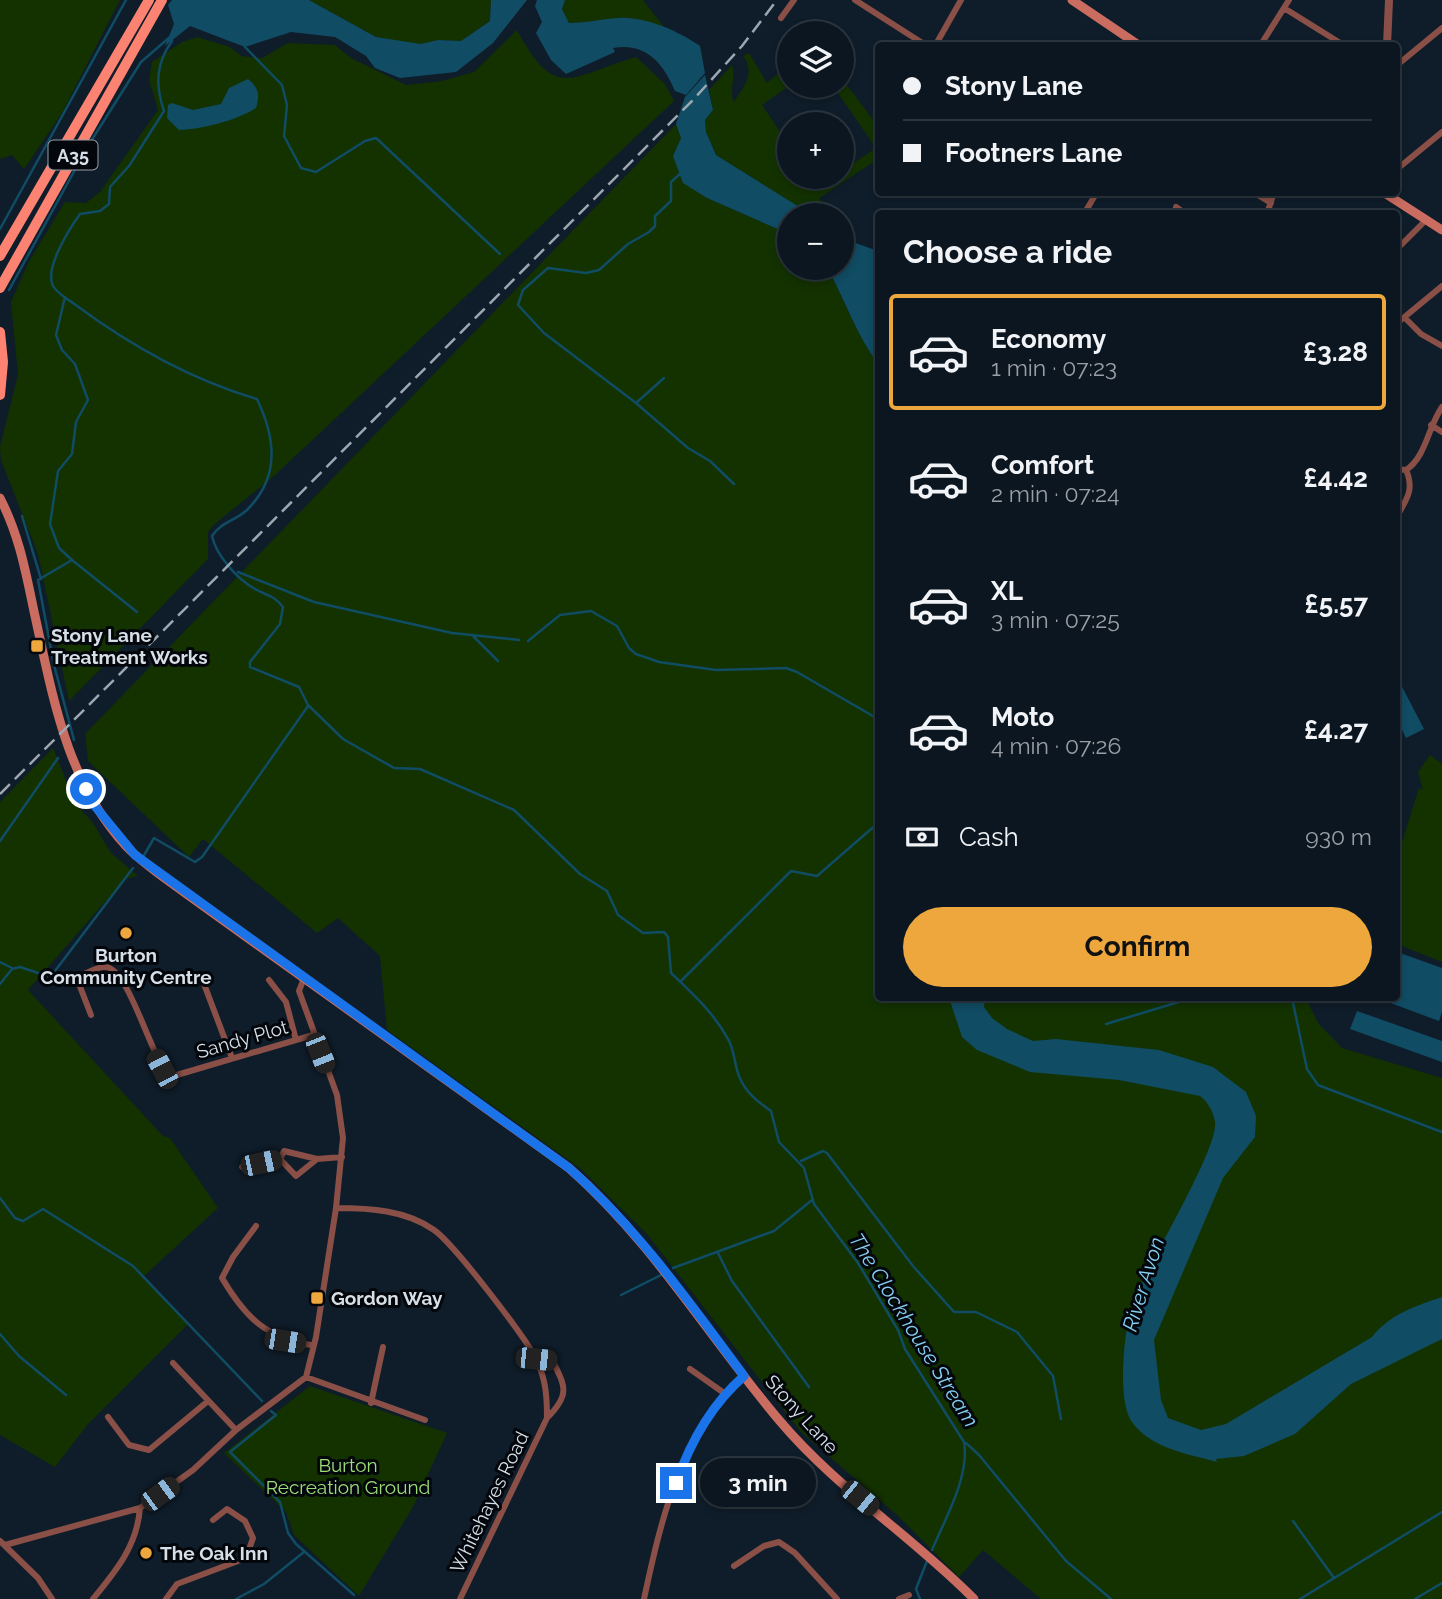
<!DOCTYPE html>
<meta charset="utf-8">
<style>
body{margin:0;font-family:Raleway,sans-serif;background:#141f29;color:#f1f3f6;height:100vh;display:flex;flex-direction:column;font-size:26px;white-space:nowrap}
*{box-sizing:border-box;margin:0}
p{font-size:23px;color:#9a9fa5}
.icon{flex:none;width:38px;height:38px;fill:none;stroke:currentColor;stroke-width:2;stroke-linecap:round;stroke-linejoin:round}
.map{position:relative;flex:1;overflow:hidden}
.panel{position:absolute;left:875px;top:210px;width:525px;height:791px;display:flex;flex-direction:column;background:#0b1620;border-radius:7px;box-shadow:0 4px 10px #0003,0 0 0 2px #2b353e}
.panel>*{flex:none}
.banner{position:absolute;left:875px;top:42px;width:525px;height:154px;border-radius:7px;box-shadow:0 4px 10px #0003,0 0 0 2px #2b353e;display:grid;align-content:center;height:154px;padding:0 28px;background:#0b1620}
.tools{position:absolute;left:777px;top:21px;display:grid;gap:14px}
.tools a{display:grid;place-items:center;width:77px;height:77px;border-radius:50%;background:#0b1620;box-shadow:0 4px 10px #0003,0 0 0 2px #2b353e;font-size:35px}
.end{position:absolute;width:32px;height:32px;margin:-16px;border:9px solid #1a73e8;background:#fff;box-shadow:0 0 0 4px #fff}
.from{border-radius:50%}
.bubble{position:absolute;height:49px;border-radius:24px;background:#0b1620;box-shadow:0 4px 10px #0003,0 0 0 2px #2b353e;font-size:23px;font-weight:700;line-height:49px;text-align:center}
.car{position:absolute;width:21px;height:42px;margin:-21px -10px;border-radius:9px;box-shadow:0 0 5px 2px #0007;background:linear-gradient(#222 24%,#8ab4d8 0 40%,#222 0 76%,#8ab4d8 0 86%,#222 0)}
.banner b{display:flex;align-items:center;gap:24px;height:66px;font-size:26px}
.banner b+b{border-top:2px solid #2b353e}
.banner i{width:18px;height:18px;background:#f1f3f6}
ul{padding:0;list-style:none}
li{display:flex;align-items:center;gap:21px;height:116px;margin:0 14px 10px;padding:0 14px;border:4px solid transparent;border-radius:7px}
li div{flex:1}
li b{display:block;font-size:26px}
li em{font-style:normal;font-weight:700}
li.active{border-color:#eea73d}
li>.icon{width:63px;height:63px;stroke-width:1.5}
h2{padding:0 28px;font-size:32px;line-height:84px}
.pay{display:flex;align-items:center;gap:18px;height:77px;padding:0 28px;font-size:26px}
.pay p{margin-inline-start:auto}
.action{display:flex;gap:14px;margin-top:auto;padding:14px 28px}
.action a{flex:1;height:80px;border-radius:42px;background:#eea73d;color:#111;font-size:28px;font-weight:700;line-height:80px;text-align:center}
.map>svg:first-child{display:block}
.green{fill:#133200}
.water{fill:#104c64}
.lines{fill:none;stroke-linecap:round;stroke-linejoin:round}
.stream{stroke:#104c64;stroke-width:2.5}
.minor{stroke:#8a5047;stroke-width:6}
.tertiary{stroke:#8a5047;stroke-width:8}
.secondary{stroke:#ca6c5f;stroke-width:9}
.primary{stroke:#fc8271;stroke-width:10}
.rail{stroke:#9da7b1;stroke-width:2.5;stroke-dasharray:14 7;stroke-linecap:butt}
.route{stroke:#1a73e8;stroke-width:9}
.poi-dot{fill:#eea73d;stroke:#03070c;stroke-width:2.5}
.labels{text-anchor:middle;dominant-baseline:central;stroke-width:6;stroke-linejoin:round;paint-order:stroke}
.shield{fill:#03070c;stroke:#979ea6;stroke-width:2}
.shield-label{font-size:18px;font-weight:bold;fill:#d6dfe8}
.poi-label{font-size:19px;font-weight:bold;fill:#d6dfe8;stroke:#03070c;text-anchor:start}
.street-label{font-size:19px;fill:#d6dfe8;stroke:#03070c}
.park-label{font-size:19px;fill:#9cdd77;stroke:#03070c}
.water-label{font-size:21px;font-style:italic;fill:#85cef2;stroke:#03070c}
</style>
<div class="map">
<svg width="1442" height="1599" viewBox="0 0 1442 1599">
<rect width="100%" height="100%" fill="#0f1d2a"/>
<path class="green" d="M0 0H120L62 113 24 169 12 155 0 159Z
M309 0H491L490 21 461 41 438 40 421 45 376 37Z
M565 0H643L664 27 637 20 569 23 562 9Z
M517 30C556 103 571 76 636 57L665 84 674 101 274 476 216 523 208 532V559L69 701 38 554 1 460 0 447 18 375 11 302 28 263 65 202 86 203 100 192 158 110 149 80 152 62 182 42 197 37 230 47 241 56 262 58 288 43 335 45 351 58 406 85 442 81 474 72Z
M749 53 767 83 789 64V86L762 105 789 145V177H811L819 187 833 177H842V171L876 148 833 86H842V79L878 126V159L819 198 822 202 810 214 716 155 706 132 705 120 713 110 709 90 732 65C737 78 728 90 734 102 744 86 756 73 743 56Z
M676 124 681 138 673 156 707 198 789 234V268H827C844 299 857 336 878 363V998H1306L1318 1023 1342 1048 1442 1078V1599H1041L983 1550 959 1577 897 1515 800 1431 647 1234 581 1169 387 1030 380 956 338 918 317 933 203 839 189 857 88 761 85 734Z
M53 748 75 803 93 823 111 853 138 876 125 879 28 990 163 1136 170 1138 218 1208 143 1277 188 1324 88 1424 55 1467 0 1435V802Z
M1430 755 1442 764V962L1397 944V858L1419 788 1423 790 1418 772Z
M310 1386 447 1433 413 1507 359 1596 294 1535 286 1512 224 1453Z"/>
<path class="water" d="M172 0H309L376 37 421 44 438 40 461 41 490 21 491 0H527L493 43 456 72 400 78 375 68 366 56 335 37 291 32 245 47 190 26 165 46 174 24 168 5Z
M537 0H565L562 9 569 23C586 23 601 19 618 18 645 16 678 31 700 46L705 73 686 95 675 91C663 63 646 42 613 48L615 52 566 74 551 60 536 33 542 22 535 6Z
M705 75 713 110 705 120 706 132 716 155 812 215H789V234L707 198 683 183 673 156 681 138 676 124 685 97Z
M248 79C259 88 260 95 256 108 235 121 203 129 179 130L167 118 168 105 172 103 193 110 221 104 229 88Z
M842 223 851 228 850 241 878 251 876 304 878 363C856 335 845 299 827 268H842Z
M1397 677 1424 729 1406 738 1397 720Z
M1397 952 1442 968V1012L1439 1021 1377 998H1396Z
M949 998H985L984 1007 992 1018 1007 1029 1033 1041 1056 1039 1159 1050 1213 1067 1246 1092 1256 1116 1255 1137 1223 1178 1154 1340 1161 1400 1168 1418 1201 1430 1226 1424 1372 1337C1390 1314 1416 1306 1442 1297V1339L1351 1384 1295 1434 1244 1456 1216 1459 1217 1462C1188 1454 1150 1448 1132 1422 1123 1409 1123 1384 1123 1370 1124 1346 1126 1324 1134 1302 1147 1265 1219 1149 1215 1122 1213 1111 1208 1102 1200 1096L1119 1080 1030 1072 977 1050 962 1037Z
M1357 1011 1442 1041V1062L1350 1029Z"/>
<g class="lines">
<path class="stream" d="M172 41C156 63 155 85 164 111L129 166 110 187 109 204 100 211 80 214C70 228 44 268 53 286 57 293 67 299 73 303 128 344 192 380 257 399 276 439 280 477 247 510 235 521 221 522 212 536 216 555 237 579 255 589 267 596 274 595 283 607L280 624 250 662V667L299 687 308 705 343 739 394 768 420 769 514 810 580 874 607 891 618 915 643 933 664 932 668 937 671 973C692 993 714 1013 728 1039 735 1051 734 1064 739 1076 745 1092 758 1102 771 1111L779 1142 804 1168 814 1204 858 1263 898 1330 905 1349 964 1442C970 1476 945 1519 932 1550
M245 47 282 85 287 105 284 136 301 168 316 172 365 141 376 138 500 254
M682 172 671 182V201L655 216V226L649 232 628 244 599 270 586 273 548 268 523 290 518 305 544 333 636 403 688 448 710 461 734 484
M0 229 126 0
M9 290 88 146 141 62 170 37
M65 297 56 335 62 350 75 364 88 400 76 422 72 454 58 471 50 524 59 548 72 560 38 580 54 665 74 740
M636 403 664 378
M22 516 41 579
M72 560 137 612
M238 572 314 602 452 633 519 640
M473 636 498 661
M528 641 560 615 591 611 617 626 629 648 636 654 659 662 716 670 786 668 797 672 878 719
M0 841 58 758
M143 857 154 838 195 862 202 857 308 706
M0 962 12 968
M680 982 791 871 817 876 878 823
M0 984 12 969 20 967 47 976 55 971 133 868
M1292 998 1307 1069 1318 1085 1442 1132
M1106 1024 1192 998
M801 1161 823 1151 827 1153 913 1266 954 1312H976L1017 1332 1053 1376 1061 1419
M0 1198 15 1218 23 1221 43 1209 133 1266 262 1401
M718 1253 732 1281 809 1387
M673 1268 774 1231 812 1200
M621 1295 661 1275
M0 1334 19 1356 66 1395
M271 1411 276 1415 230 1452 280 1502 288 1533 296 1544 354 1595
M966 1443 979 1455 1066 1561 1111 1599
M1293 1521 1334 1578
M236 1599 264 1584 304 1552
M920 1599 916 1589 927 1561
M1300 1599 1442 1512
M1415 1599 1442 1583"/>
<path class="minor" d="M855 0 927 46
M1284 8 1345 46
M781 18 794 0
M935 46 961 0
M1260 46 1289 0
M1396 66 1442 28
M1396 170 1442 132
M1253 192 1271 203
M1176 207 1186 214
M1084 214 1097 192
M1267 214 1274 192
M1396 250 1426 220
M1405 318 1421 334 1442 346
M1396 324 1442 286
M1396 393H1397
M1431 425 1442 432
M1396 469 1406 470C1426 457 1428 427 1442 407
M1396 518C1406 500 1415 490 1406 470
M269 980 286 1002 296 1040
M204 984 232 1058
M91 1015 79 984 84 974C90 972 99 966 105 967 129 967 150 1057 170 1077L313 1035
M317 1159 296 1176 280 1159 284 1151 317 1159 342 1157
M242 1167 280 1159
M336 1208C369 1208 406 1210 434 1230 454 1244 527 1339 537 1361 546 1380 547 1397 547 1418L460 1599
M256 1226 233 1257 222 1278C245 1317 266 1338 311 1345
M536 1359 552 1360C566 1387 570 1395 547 1418
M173 1363 236 1430
M690 1369 724 1393
M306 1377 425 1420
M371 1403 383 1347
M108 1417 129 1445 149 1450 208 1401
M0 1541 38 1578 52 1599
M5 1545 140 1508 193 1470 236 1430 306 1377 316 1337 336 1208 343 1138 337 1095 299 991 304 978
M734 1566 764 1546 779 1542 795 1553 837 1599
M93 1599C116 1571 137 1546 140 1508
M166 1599 177 1584 246 1558 253 1538 245 1521 227 1509 213 1520
M644 1599C661 1520 681 1431 744 1376
M899 1599 909 1595"/>
<path class="tertiary" d="M1387 46 1389 0"/>
<path class="secondary" d="M1072 0 1140 46
M1383 192 1442 230
M0 498C20 537 26 574 35 616 53 698 67 782 126 846 143 864 165 878 185 893L569 1168C653 1242 708 1336 779 1420 836 1488 912 1536 974 1599"/>
<path class="primary" d="M0 256 149 0
M0 288 162 0
M0 332 3 362 0 395"/>
<path class="rail" d="M0 794 692 101 742 46 777 0"/>
</g>
<g class="lines">
<path class="route" d="M86 789 94 805 135 855 569 1168C638 1229 690 1303 744 1376 712 1404 690 1443 676 1483"/>
</g>
<g class="poi-dot">
<rect x="30" y="639" width="14" height="14" rx="3.5"/>
<circle cx="126" cy="933" r="7"/>
<rect x="310" y="1291" width="14" height="14" rx="3.5"/>
<circle cx="146" cy="1553" r="7"/>
</g>
<g class="labels">
<rect class="shield" x="48.5" y="140.5" width="49" height="29" rx="5"/>
<g class="shield-label">
<text x="73" y="155">A35</text>
</g>
<g class="poi-label">
<text x="51" y="635">Stony Lane<tspan x="51" dy="22">Treatment Works</tspan></text>
<text x="126" y="955" text-anchor="middle">Burton<tspan x="126" dy="22">Community Centre</tspan></text>
<text x="331" y="1298">Gordon Way</text>
<text x="160" y="1553">The Oak Inn</text>
</g>
<g class="street-label">
<text transform="translate(242 1039) rotate(-16)">Sandy Plot</text>
<text transform="translate(802 1414) rotate(48)">Stony Lane</text>
<text transform="translate(489 1502) rotate(-64)">Whitehayes Road</text>
</g>
<g class="park-label">
<text x="348" y="1465">Burton<tspan x="348" dy="22">Recreation Ground</tspan></text>
</g>
<g class="water-label">
<text transform="translate(1143 1284) rotate(-73)">River Avon</text>
<text transform="translate(914 1330) rotate(58)">The Clockhouse Stream</text>
</g>
</g>
</svg>
<div class="tools">
<a><svg class="icon" aria-label="layers" viewBox="0 0 24 24"><path d="M12 4l9 5-9 5-9-5zM3 14l9 5 9-5"/></svg></a>
<a>+</a>
<a>−</a>
</div>
<i class="end from" style="left:86px;top:789px"></i>
<i class="end" style="left:676px;top:1483px"></i>
<div class="bubble" style="left:700px;top:1458px;width:116px">3 min</div>
<i class="car" style="left:320px;top:1053px;rotate:158deg"></i>
<i class="car" style="left:162px;top:1069px;rotate:332deg"></i>
<i class="car" style="left:261px;top:1163px;rotate:78deg"></i>
<i class="car" style="left:285px;top:1341px;rotate:99deg"></i>
<i class="car" style="left:536px;top:1359px;rotate:96deg"></i>
<i class="car" style="left:160px;top:1494px;rotate:54deg"></i>
<i class="car" style="left:860px;top:1498px;rotate:129deg"></i>
<div class="banner">
<b><i class="from"></i>Stony Lane</b>
<b><i></i>Footners Lane</b>
</div>
<section class="panel">
<h2>Choose a ride</h2>
<ul>
<li class="active"><svg class="icon" aria-label="car" viewBox="0 0 24 24"><path d="M5 17H2v-5l4-1 3-4h7l3 4 3 1v5h-3M9 17h6M6 11h13"/><circle cx="7" cy="17" r="2"/><circle cx="17" cy="17" r="2"/></svg><div><b>Economy</b><p>1 min · 07:23</p></div><em>£3.28</em></li>
<li><svg class="icon" aria-label="car" viewBox="0 0 24 24"><path d="M5 17H2v-5l4-1 3-4h7l3 4 3 1v5h-3M9 17h6M6 11h13"/><circle cx="7" cy="17" r="2"/><circle cx="17" cy="17" r="2"/></svg><div><b>Comfort</b><p>2 min · 07:24</p></div><em>£4.42</em></li>
<li><svg class="icon" aria-label="car" viewBox="0 0 24 24"><path d="M5 17H2v-5l4-1 3-4h7l3 4 3 1v5h-3M9 17h6M6 11h13"/><circle cx="7" cy="17" r="2"/><circle cx="17" cy="17" r="2"/></svg><div><b>XL</b><p>3 min · 07:25</p></div><em>£5.57</em></li>
<li><svg class="icon" aria-label="car" viewBox="0 0 24 24"><path d="M5 17H2v-5l4-1 3-4h7l3 4 3 1v5h-3M9 17h6M6 11h13"/><circle cx="7" cy="17" r="2"/><circle cx="17" cy="17" r="2"/></svg><div><b>Moto</b><p>4 min · 07:26</p></div><em>£4.27</em></li>
</ul>
<div class="pay"><svg class="icon" aria-label="cash" viewBox="0 0 24 24"><path d="M3 7h18v10H3z"/><circle cx="12" cy="12" r="2"/></svg>Cash<p>930 m</p></div>
<div class="action"><a>Confirm</a></div>
</section>
</div>
